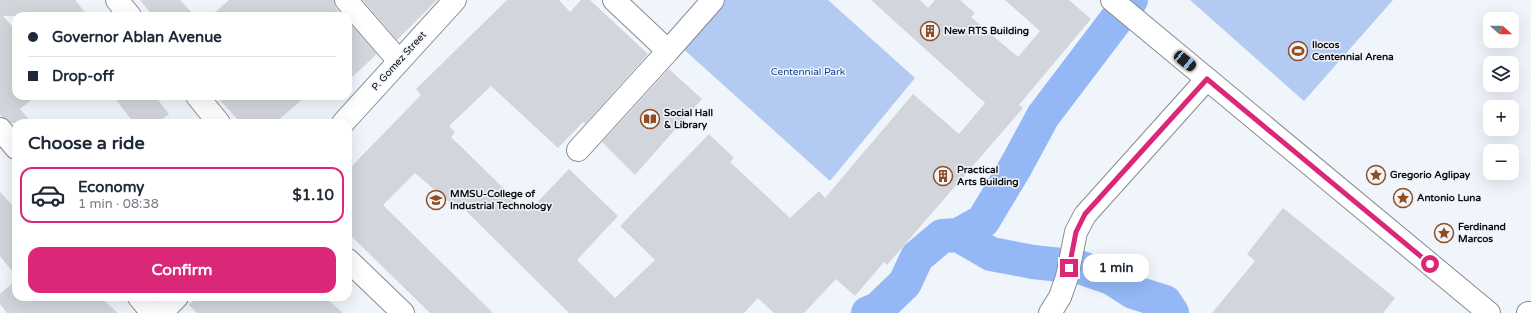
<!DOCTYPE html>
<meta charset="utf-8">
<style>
body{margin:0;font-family:"Varela Round",sans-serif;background:#f2f2f3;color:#1f2937;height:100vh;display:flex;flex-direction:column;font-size:15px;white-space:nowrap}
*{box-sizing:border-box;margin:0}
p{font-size:13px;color:#747a83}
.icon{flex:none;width:22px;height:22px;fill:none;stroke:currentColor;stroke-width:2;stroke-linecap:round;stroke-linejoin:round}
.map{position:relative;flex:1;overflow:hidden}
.side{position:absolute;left:12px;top:119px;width:340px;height:182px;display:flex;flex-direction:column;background:#fff;border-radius:12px;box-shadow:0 4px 16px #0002}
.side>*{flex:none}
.top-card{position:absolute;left:12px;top:12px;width:340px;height:88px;border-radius:12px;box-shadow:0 4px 16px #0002;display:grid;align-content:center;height:88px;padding:0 16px;background:#fff}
.needle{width:26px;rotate:111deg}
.buttons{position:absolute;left:1483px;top:12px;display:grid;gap:8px}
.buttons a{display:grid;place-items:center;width:36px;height:36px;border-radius:8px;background:#fff;box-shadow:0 4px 16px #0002;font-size:20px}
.end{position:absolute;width:18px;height:18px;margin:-9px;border:5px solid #db2777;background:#fff;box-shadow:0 0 0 2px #fff}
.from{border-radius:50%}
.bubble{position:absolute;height:28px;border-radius:12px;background:#fff;box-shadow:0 4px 16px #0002;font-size:13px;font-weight:700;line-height:28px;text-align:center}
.car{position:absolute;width:12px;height:24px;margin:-12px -6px;border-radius:5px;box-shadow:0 0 3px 1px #0007;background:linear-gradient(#222 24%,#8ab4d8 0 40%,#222 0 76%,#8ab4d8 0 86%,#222 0)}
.top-card b{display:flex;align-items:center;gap:14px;height:38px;font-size:15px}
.top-card b+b{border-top:1px solid #e0e1e3}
.top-card i{width:10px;height:10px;background:#1f2937}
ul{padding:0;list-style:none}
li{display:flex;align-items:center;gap:12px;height:56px;margin:0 8px 6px;padding:0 8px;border:2px solid transparent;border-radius:12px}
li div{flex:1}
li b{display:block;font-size:15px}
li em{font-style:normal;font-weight:700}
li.current{border-color:#db2777}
li>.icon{width:36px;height:36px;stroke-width:1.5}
h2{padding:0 16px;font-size:18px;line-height:48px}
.cta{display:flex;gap:8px;margin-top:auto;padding:8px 16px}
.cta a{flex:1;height:46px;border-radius:12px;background:#db2777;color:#fff;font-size:16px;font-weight:700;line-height:46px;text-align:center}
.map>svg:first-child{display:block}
.green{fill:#b3caf2}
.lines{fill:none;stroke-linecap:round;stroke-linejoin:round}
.river{stroke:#94b8f6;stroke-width:34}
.building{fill:#d2d6dc}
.minor-casing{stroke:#878b91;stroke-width:24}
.major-casing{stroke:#878b91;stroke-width:24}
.minor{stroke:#fff;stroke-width:22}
.major{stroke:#fff;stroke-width:22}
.route{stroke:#db2777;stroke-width:5}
.labels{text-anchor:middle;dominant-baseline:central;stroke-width:3;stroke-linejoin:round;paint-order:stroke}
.poi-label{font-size:10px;font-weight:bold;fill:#0d0e10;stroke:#f0f4fb;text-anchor:start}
.street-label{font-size:10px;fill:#0d0e10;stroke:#f0f4fb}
.park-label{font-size:10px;fill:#114198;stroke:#f0f4fb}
</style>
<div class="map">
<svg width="1531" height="313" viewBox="0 0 1531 313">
<rect width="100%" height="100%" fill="#f0f4fb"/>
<path class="green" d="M720 0H828L915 78 830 181 680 46Z
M1190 0H1393L1304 101Z"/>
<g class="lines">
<path class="river" d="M958 235 991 254 1033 262 1079 267 1111 278 1133 292 1165 302 1172 313
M868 313 878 309 905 283 917 257 942 236 958 235 983 221 1016 166 1043 116 1131 0"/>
</g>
<path class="building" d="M0 0H75L88 16H3L16 31V96H36L20 109 32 123H11L0 115Z
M140 0H180L195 16H153Z
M229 0H334L336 8 343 16H211Z
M363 0H437L397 40Z
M507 0H559L570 12 581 0H590L648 54 585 124 583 122 558 148 491 86 449 126 455 132 451 137 528 212 569 169 618 216 577 260 615 298 655 260 620 226 709 134 734 158 730 162 790 218 819 191 825 198 913 94 959 134 985 103 871 0H920L928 8 935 0H960L975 13 971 17 1018 57 1040 31 1005 0H1069L1091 19 1019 105 1023 108 887 265 884 262 855 296 836 279 804 313H774L758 298 744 313H569L461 206 457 209 415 173 383 205 493 313H430L348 233V170L421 95 416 89Z
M348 21 377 54 348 81Z
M669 69 702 99 635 175 602 142Z
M113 96H155L169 114 158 123H134Z
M216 96H306L275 123H241Z
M0 192 16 209V276L0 256Z
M1283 208 1395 298 1383 313H1212L1255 261 1247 254Z
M16 280V297H100L118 313H7L0 304V294Z
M196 297H325L343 313H197L189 305Z"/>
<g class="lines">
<g class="minor-casing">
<path id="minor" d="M117 0 130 16
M346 0 399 61
M614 0 668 51 713 0
M197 96 219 123
M0 129 16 148
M578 150 668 51
M348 260 403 313
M139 297 152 313
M1050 313 1060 297 1067 277 1076 232 1085 215 1207 79"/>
</g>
<g class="major-casing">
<path id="major" d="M1112 0 1489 313
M343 123 455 0
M161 313 177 297
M1528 313H1531"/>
</g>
<use href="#minor" class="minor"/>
<use href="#major" class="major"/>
</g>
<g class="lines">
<path class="route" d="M1069 268 1076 232 1085 214 1207 79 1430 264"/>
</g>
<defs>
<g id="building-ring" transform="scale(1)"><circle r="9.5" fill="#f0f4fb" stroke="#914d20" stroke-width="1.5"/><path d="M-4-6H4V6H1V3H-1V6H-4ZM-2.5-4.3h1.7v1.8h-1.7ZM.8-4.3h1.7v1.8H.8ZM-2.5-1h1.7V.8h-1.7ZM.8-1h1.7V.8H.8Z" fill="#914d20"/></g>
<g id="stadium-ring" transform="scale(1)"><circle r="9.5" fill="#f0f4fb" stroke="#914d20" stroke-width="1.5"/><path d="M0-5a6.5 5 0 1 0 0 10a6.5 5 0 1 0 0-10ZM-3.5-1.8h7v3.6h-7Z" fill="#914d20"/></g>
<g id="library-ring" transform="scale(1)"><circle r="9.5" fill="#f0f4fb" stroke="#914d20" stroke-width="1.5"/><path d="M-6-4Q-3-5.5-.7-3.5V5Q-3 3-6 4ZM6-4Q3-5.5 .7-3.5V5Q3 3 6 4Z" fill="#914d20"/></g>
<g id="sight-ring" transform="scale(1)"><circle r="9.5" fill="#f0f4fb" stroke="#914d20" stroke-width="1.5"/><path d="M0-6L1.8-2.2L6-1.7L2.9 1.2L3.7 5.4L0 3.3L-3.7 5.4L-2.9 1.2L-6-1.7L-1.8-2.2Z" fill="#914d20"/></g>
<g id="school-ring" transform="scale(1)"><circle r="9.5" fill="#f0f4fb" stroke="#914d20" stroke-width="1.5"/><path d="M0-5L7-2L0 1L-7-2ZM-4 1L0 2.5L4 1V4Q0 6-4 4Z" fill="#914d20"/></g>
</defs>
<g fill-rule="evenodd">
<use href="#building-ring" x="930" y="31"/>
<use href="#stadium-ring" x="1298" y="51"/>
<use href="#library-ring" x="650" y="119"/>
<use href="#sight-ring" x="1376" y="175"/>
<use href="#building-ring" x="943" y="176"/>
<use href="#sight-ring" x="1403" y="198"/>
<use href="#school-ring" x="436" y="200"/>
<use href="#sight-ring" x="1444" y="233"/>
</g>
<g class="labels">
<g class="poi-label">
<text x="944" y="31">New RTS Building</text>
<text x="1312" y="45">Ilocos<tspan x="1312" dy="12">Centennial Arena</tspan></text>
<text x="664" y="113">Social Hall<tspan x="664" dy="12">&amp; Library</tspan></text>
<text x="957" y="170">Practical<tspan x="957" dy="12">Arts Building</tspan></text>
<text x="1390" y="175">Gregorio Aglipay</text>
<text x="450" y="194">MMSU-College of<tspan x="450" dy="12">Industrial Technology</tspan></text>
<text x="1417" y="198">Antonio Luna</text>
<text x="1458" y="227">Ferdinand<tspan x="1458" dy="12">Marcos</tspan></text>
</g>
<g class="street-label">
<text transform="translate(399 61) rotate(-48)">P. Gomez Street</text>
</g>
<g class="park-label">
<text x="808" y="72">Centennial Park</text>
</g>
</g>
</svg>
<div class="buttons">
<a><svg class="needle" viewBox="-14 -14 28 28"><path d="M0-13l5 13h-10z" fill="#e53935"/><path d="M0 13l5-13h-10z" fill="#747a83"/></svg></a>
<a><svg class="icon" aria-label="layers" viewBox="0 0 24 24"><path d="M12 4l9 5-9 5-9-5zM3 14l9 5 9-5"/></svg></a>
<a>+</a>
<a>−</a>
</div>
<i class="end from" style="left:1430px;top:264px"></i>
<i class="end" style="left:1069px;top:268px"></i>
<div class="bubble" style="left:1083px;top:254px;width:66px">1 min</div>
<i class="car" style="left:1185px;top:61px;rotate:129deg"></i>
<div class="top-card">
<b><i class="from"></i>Governor Ablan Avenue</b>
<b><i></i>Drop-off</b>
</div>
<section class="side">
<h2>Choose a ride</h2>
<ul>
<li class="current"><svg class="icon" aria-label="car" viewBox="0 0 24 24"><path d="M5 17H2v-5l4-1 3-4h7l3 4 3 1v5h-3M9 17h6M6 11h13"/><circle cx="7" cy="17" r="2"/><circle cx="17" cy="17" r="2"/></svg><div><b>Economy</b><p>1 min · 08:38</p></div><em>$1.10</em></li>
</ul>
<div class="cta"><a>Confirm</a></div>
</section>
</div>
